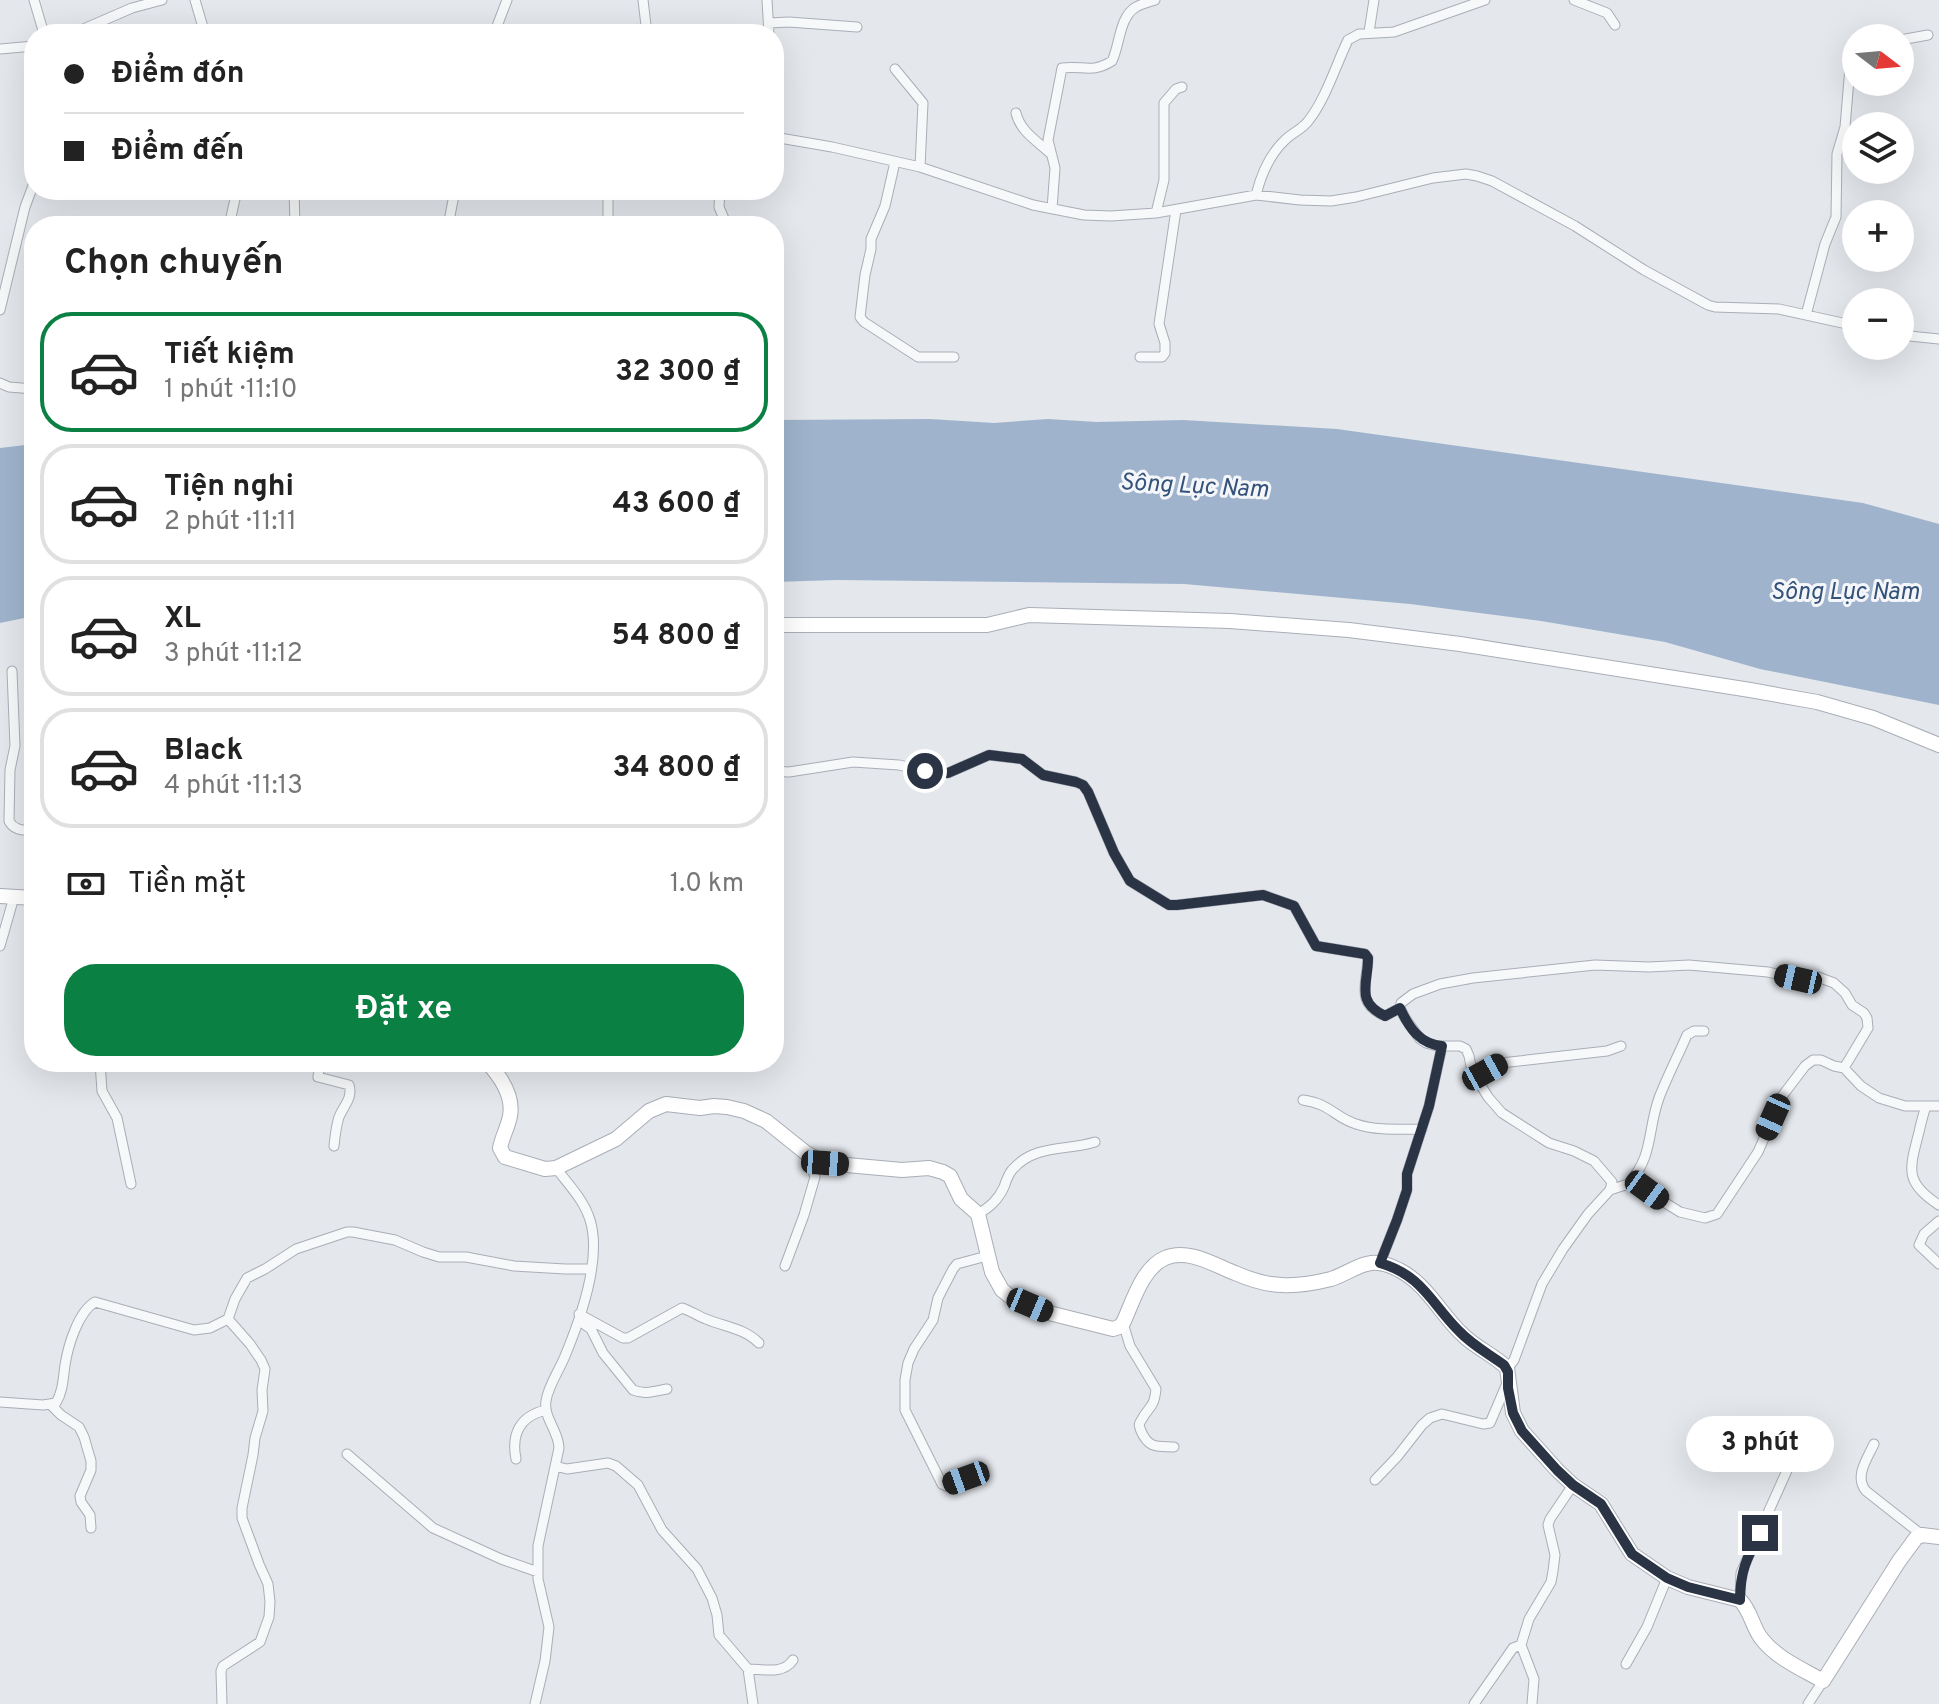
<!DOCTYPE html>
<html lang="vi">
<meta charset="utf-8">
<style>
body{margin:0;font-family:Overpass,sans-serif;background:#f2f2f2;color:#222;height:100vh;display:flex;flex-direction:column;font-size:30px;white-space:nowrap}
*{box-sizing:border-box;margin:0}
p{font-size:26px;color:#767676}
.icon{flex:none;width:44px;height:44px;fill:none;stroke:currentColor;stroke-width:2;stroke-linecap:round;stroke-linejoin:round}
.map{position:relative;flex:1;overflow:hidden}
.drawer{position:absolute;left:24px;top:216px;width:760px;height:856px;display:flex;flex-direction:column;background:#fff;border-radius:32px;box-shadow:0 8px 32px #0002}
.drawer>*{flex:none}
.hud{position:absolute;left:24px;top:24px;width:760px;height:176px;border-radius:32px;box-shadow:0 8px 32px #0002;display:grid;align-content:center;height:176px;padding:0 40px;background:#fff}
.needle{width:52px;rotate:106deg}
.controls{position:absolute;left:1842px;top:24px;display:grid;gap:16px}
.controls a{display:grid;place-items:center;width:72px;height:72px;border-radius:50%;background:#fff;box-shadow:0 8px 32px #0002;font-size:40px}
.end{position:absolute;width:36px;height:36px;margin:-18px;border:10px solid #2b3445;background:#fff;box-shadow:0 0 0 4px #fff}
.from{border-radius:50%}
.bubble{position:absolute;height:56px;border-radius:28px;background:#fff;box-shadow:0 8px 32px #0002;font-size:26px;font-weight:700;line-height:56px;text-align:center}
.car{position:absolute;width:24px;height:48px;margin:-24px -12px;border-radius:10px;box-shadow:0 0 6px 2px #0007;background:linear-gradient(#222 24%,#8ab4d8 0 40%,#222 0 76%,#8ab4d8 0 86%,#222 0)}
.hud b{display:flex;align-items:center;gap:28px;height:76px;font-size:30px}
.hud b+b{border-top:2px solid #e0e0e0}
.hud i{width:20px;height:20px;background:#222}
ul{padding:0;list-style:none}
li{display:flex;align-items:center;gap:24px;height:120px;margin:0 16px 12px;padding:0 24px;border:4px solid #e0e0e0;border-radius:32px}
li div{flex:1}
li b{display:block;font-size:30px}
li em{font-style:normal;font-weight:700}
li.selected{border-color:#0b8043}
li>.icon{width:72px;height:72px;stroke-width:1.5}
h2{padding:0 40px;font-size:36px;line-height:96px}
.pay{display:flex;align-items:center;gap:20px;height:88px;padding:0 40px;font-size:30px}
.pay p{margin-inline-start:auto}
.cta{display:flex;gap:16px;margin-top:auto;padding:16px 40px}
.cta a{flex:1;height:92px;border-radius:32px;background:#0b8043;color:#fff;font-size:32px;font-weight:700;line-height:92px;text-align:center}
.map>svg:first-child{display:block}
.water{fill:#9fb4cc}
.lines{fill:none;stroke-linecap:round;stroke-linejoin:round}
.street-casing{stroke:#a9aeb7;stroke-width:11}
.secondary-casing{stroke:#a9aeb7;stroke-width:16}
.street{stroke:#f7f8fa;stroke-width:9}
.secondary{stroke:#fff;stroke-width:14}
.route{stroke:#2b3445;stroke-width:10}
.labels{text-anchor:middle;dominant-baseline:central;stroke-width:6;stroke-linejoin:round;paint-order:stroke}
.water-label{font-size:24px;font-style:italic;fill:#34527a;stroke:#f4f6f9}
</style>
<div class="map">
<svg width="1939" height="1704" viewBox="0 0 1939 1704">
<rect width="100%" height="100%" fill="#e4e7ec"/>
<path class="water" d="M930 419 994 423 1048 419 1097 422 1183 420 1337 429 1863 503 1939 524V705L1760 669 1665 642 1541 621 1410 604 1184 584 837 580 774 582V420Z
M34 444V616L0 623V448Z"/>
<g class="lines">
<g class="street-casing">
<path id="street" d="M34 0 44 34
M195 0 205 34
M643 0 647 34
M767 0 769 34
M1574 0 1607 13 1615 25
M769 23 789 22 857 27
M1369 32 1374 0
M72 34 132 8 162 0
M494 34 507 0
M1900 40 1928 35
M0 49 34 46
M895 69 923 103 920 167
M1016 113C1020 131 1037 141 1050 153
M774 137 832 147 920 167 1033 205 1084 215 1111 216 1156 213 1256 195 1300 200 1331 201 1356 197 1433 178 1466 174 1477 176 1492 181 1575 226 1644 270 1708 305 1715 307 1779 309 1856 326
M895 162 885 206 871 239V249L865 275 860 317 864 322 918 357H954
M294 190 295 226
M720 190 719 207 727 226
M1256 195C1261 175 1270 154 1285 140 1293 132 1303 129 1309 120 1326 98 1336 65 1348 40L1359 34 1394 32 1485 0
M1052 209 1055 168 1048 140 1062 68C1083 65 1091 74 1112 61 1120 45 1119 17 1136 7 1141 4 1149 2 1155 0
M1156 213 1164 180V103L1176 89 1182 87
M229 226 237 190
M448 226 455 190
M608 226V190
M0 310 25 207 34 183
M1806 315 1825 244 1836 217 1837 154 1845 127 1850 67 1853 51 1856 47
M1900 335 1939 339
M1140 357H1162L1165 353V343L1159 324 1176 210
M0 383 9 387 34 389
M12 671 15 746 10 770 9 821C14 831 24 830 34 831
M774 771 789 772 853 762 899 765 925 771 948 773 989 755 1022 759 1043 775 1076 782 1083 785 1088 792 1114 853 1130 881 1169 905H1177L1263 895 1294 906 1316 946 1365 954 1368 958C1367 984 1355 1003 1385 1016L1400 1008
M0 946 14 897
M100 1062 102 1091 117 1118 131 1184
M320 1062 318 1077 349 1085C353 1098 344 1105 339 1117 336 1126 335 1136 334 1146
M1476 1079 1501 1063 1607 1051 1621 1046
M1303 1100C1331 1104 1334 1117 1356 1124 1376 1131 1401 1129 1422 1129
M1926 1106C1923 1115 1921 1123 1919 1132 1910 1168 1903 1182 1939 1205
M1628 1184C1654 1156 1647 1131 1659 1098 1667 1077 1678 1056 1687 1035L1694 1031H1704
M1610 1190 1612 1182 1594 1161 1574 1151 1549 1143 1502 1113 1488 1097 1472 1071 1469 1056 1466 1049 1460 1046H1437L1426 1043 1420 1039 1405 1018 1400 1008 1401 1003 1413 994 1440 984 1473 978 1595 965 1649 967 1689 965 1768 972 1798 979 1818 977 1834 983 1845 993 1852 1005 1864 1013 1867 1018 1868 1028 1844 1068
M978 1214C990 1207 998 1200 1004 1187 1006 1181 1008 1175 1012 1170 1034 1144 1067 1151 1095 1142
M1939 1221 1924 1234 1919 1245 1939 1264
M1380 1263 1397 1220 1407 1190V1174L1429 1106 1442 1046
M785 1266 804 1215 815 1177 806 1153
M579 1314 623 1338H628L682 1308C691 1311 698 1316 706 1319 725 1327 744 1328 759 1343
M581 1322 591 1329 603 1353 633 1390C645 1395 655 1391 667 1389
M1123 1323 1130 1346 1156 1389C1154 1408 1150 1405 1142 1419 1138 1425 1139 1425 1141 1431 1149 1449 1157 1446 1174 1447
M1507 1369 1514 1360 1542 1284 1563 1249 1588 1214 1610 1190 1628 1184H1635L1680 1212 1705 1218 1717 1214 1758 1152 1783 1095 1805 1066 1813 1060H1821L1834 1066 1844 1068 1861 1086 1879 1098 1905 1106H1939
M0 1402 43 1405 56 1403C63 1391 63 1379 65 1365 68 1346 78 1312 95 1302L194 1330 210 1328 228 1319
M50 1404 61 1415 79 1427 84 1437 91 1461V1470L80 1496 81 1502 90 1515 91 1528
M1874 1444C1867 1459 1854 1477 1866 1491L1922 1535
M347 1454 433 1528 501 1559 538 1572
M516 1459C511 1434 520 1416 546 1410
M555 1466 567 1469 608 1463 616 1466 638 1485 662 1530 697 1569 712 1598 717 1615 719 1635 748 1669 753 1704
M966 1478 946 1486 942 1484 905 1410V1380L908 1363 914 1349 933 1320 938 1298 953 1269 957 1264 987 1256
M1375 1480 1397 1457 1422 1425 1430 1418 1442 1414 1483 1424 1490 1423 1508 1381
M1740 1600 1741 1573 1789 1466 1793 1459 1818 1455
M1626 1664 1647 1627 1667 1578
M748 1669C763 1669 783 1675 793 1660
M222 1704 221 1671 223 1666 260 1642 269 1617 270 1602 268 1584 259 1564 242 1518V1508L253 1455 255 1438 263 1411 262 1390 265 1369 261 1360 250 1344 228 1319 235 1299 247 1278 265 1269 296 1249 347 1232H353L395 1240 423 1252 439 1257H466L514 1266 565 1269H591
M535 1704 545 1661 549 1627 538 1579V1546L559 1448C559 1432 543 1417 546 1401 548 1386 559 1371 565 1356 580 1320 602 1258 590 1220 584 1200 568 1184 556 1168
M1474 1704 1513 1648 1521 1645
M1532 1704 1534 1679 1521 1645 1529 1619 1551 1582 1553 1571 1555 1555 1548 1525 1550 1519 1573 1485
M1808 1704 1823 1681"/>
</g>
<g class="secondary-casing">
<path id="secondary" d="M774 625H987L1029 615 1230 621 1349 630 1460 644 1750 690 1817 702 1873 718 1939 745
M0 896 34 898
M487 1062C500 1076 514 1095 510 1116 508 1127 502 1137 500 1148L505 1157 545 1169 556 1168 616 1139 649 1111 666 1104 700 1108 714 1106 727 1107 744 1111 766 1121 806 1153 825 1163 902 1170 929 1168 943 1172 950 1176 961 1199 978 1214 992 1272 1002 1290 1012 1298 1049 1313 1113 1329 1119 1327 1123 1323C1133 1302 1142 1268 1165 1258 1188 1248 1214 1265 1235 1273 1249 1279 1267 1285 1282 1285 1298 1286 1315 1283 1331 1279 1358 1270 1367 1253 1399 1270 1427 1284 1441 1315 1463 1335 1476 1348 1494 1355 1507 1368L1513 1413 1522 1431 1557 1470 1573 1485 1601 1504 1632 1554 1667 1578 1688 1587 1740 1600C1751 1611 1752 1626 1761 1638 1776 1658 1802 1669 1823 1681L1899 1561 1916 1538 1922 1535 1939 1537"/>
</g>
<use href="#street" class="street"/>
<use href="#secondary" class="secondary"/>
</g>
<g class="lines">
<path class="route" d="M925 771 948 773 989 755 1022 759 1043 775 1076 782 1083 785 1088 792 1114 853 1130 881 1169 905H1177L1263 895 1294 906 1316 946 1365 954 1368 958C1368 984 1355 1002 1385 1016L1400 1008C1409 1028 1420 1044 1442 1046L1429 1106 1407 1174V1190L1397 1220 1380 1263C1422 1275 1431 1303 1459 1331 1472 1345 1489 1354 1504 1365L1508 1372V1388L1513 1413 1522 1431 1557 1470 1573 1485 1601 1504 1632 1554 1667 1578 1688 1587 1740 1600C1740 1572 1747 1557 1760 1533"/>
</g>
<g class="labels">
<g class="water-label">
<text transform="translate(1194 487) rotate(3)">Sông Lục Nam</text>
<text x="1845" y="593">Sông Lục Nam</text>
</g>
</g>
</svg>
<div class="controls">
<a><svg class="needle" viewBox="-14 -14 28 28"><path d="M0-13l5 13h-10z" fill="#e53935"/><path d="M0 13l5-13h-10z" fill="#767676"/></svg></a>
<a><svg class="icon" aria-label="layers" viewBox="0 0 24 24"><path d="M12 4l9 5-9 5-9-5zM3 14l9 5 9-5"/></svg></a>
<a>+</a>
<a>−</a>
</div>
<i class="end from" style="left:925px;top:771px"></i>
<i class="end" style="left:1760px;top:1533px"></i>
<div class="bubble" style="left:1686px;top:1416px;width:148px">3 phút</div>
<i class="car" style="left:1798px;top:979px;rotate:283deg"></i>
<i class="car" style="left:1485px;top:1072px;rotate:61deg"></i>
<i class="car" style="left:1773px;top:1117px;rotate:204deg"></i>
<i class="car" style="left:825px;top:1163px;rotate:94deg"></i>
<i class="car" style="left:1647px;top:1190px;rotate:126deg"></i>
<i class="car" style="left:1030px;top:1305px;rotate:113deg"></i>
<i class="car" style="left:966px;top:1478px;rotate:250deg"></i>
<div class="hud">
<b><i class="from"></i>Điểm đón</b>
<b><i></i>Điểm đến</b>
</div>
<section class="drawer">
<h2>Chọn chuyến</h2>
<ul>
<li class="selected"><svg class="icon" aria-label="car" viewBox="0 0 24 24"><path d="M5 17H2v-5l4-1 3-4h7l3 4 3 1v5h-3M9 17h6M6 11h13"/><circle cx="7" cy="17" r="2"/><circle cx="17" cy="17" r="2"/></svg><div><b>Tiết kiệm</b><p>1 phút · 11:10</p></div><em>32 300 ₫</em></li>
<li><svg class="icon" aria-label="car" viewBox="0 0 24 24"><path d="M5 17H2v-5l4-1 3-4h7l3 4 3 1v5h-3M9 17h6M6 11h13"/><circle cx="7" cy="17" r="2"/><circle cx="17" cy="17" r="2"/></svg><div><b>Tiện nghi</b><p>2 phút · 11:11</p></div><em>43 600 ₫</em></li>
<li><svg class="icon" aria-label="car" viewBox="0 0 24 24"><path d="M5 17H2v-5l4-1 3-4h7l3 4 3 1v5h-3M9 17h6M6 11h13"/><circle cx="7" cy="17" r="2"/><circle cx="17" cy="17" r="2"/></svg><div><b>XL</b><p>3 phút · 11:12</p></div><em>54 800 ₫</em></li>
<li><svg class="icon" aria-label="car" viewBox="0 0 24 24"><path d="M5 17H2v-5l4-1 3-4h7l3 4 3 1v5h-3M9 17h6M6 11h13"/><circle cx="7" cy="17" r="2"/><circle cx="17" cy="17" r="2"/></svg><div><b>Black</b><p>4 phút · 11:13</p></div><em>34 800 ₫</em></li>
</ul>
<div class="pay"><svg class="icon" aria-label="cash" viewBox="0 0 24 24"><path d="M3 7h18v10H3z"/><circle cx="12" cy="12" r="2"/></svg>Tiền mặt<p>1.0 km</p></div>
<div class="cta"><a>Đặt xe</a></div>
</section>
</div>
